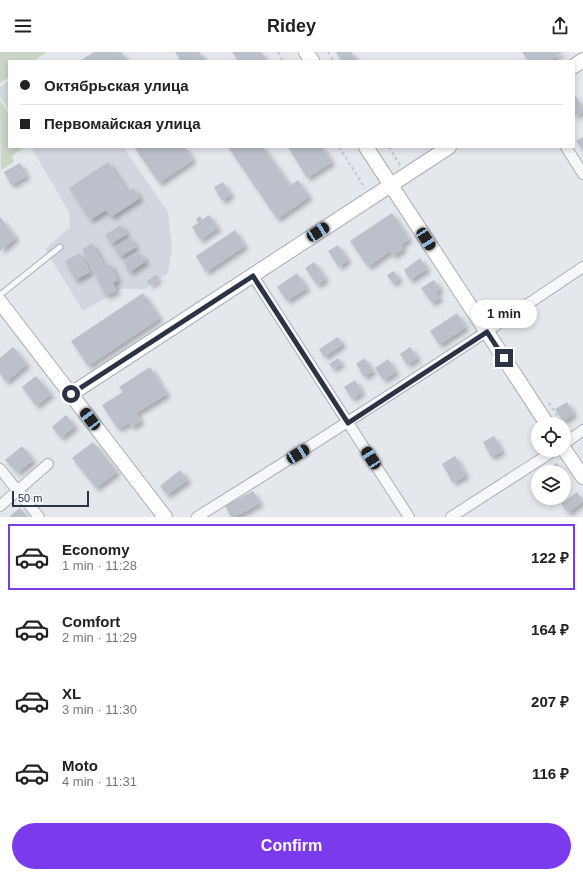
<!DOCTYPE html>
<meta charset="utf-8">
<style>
body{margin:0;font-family:Helvetica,sans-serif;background:#f6f6f6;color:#222;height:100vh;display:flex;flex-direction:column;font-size:15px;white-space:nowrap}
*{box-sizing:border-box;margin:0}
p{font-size:13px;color:#767676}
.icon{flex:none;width:22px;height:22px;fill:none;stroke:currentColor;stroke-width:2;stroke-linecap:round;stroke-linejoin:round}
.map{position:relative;height:465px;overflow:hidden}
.drawer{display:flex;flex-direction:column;background:#fff;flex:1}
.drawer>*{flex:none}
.guide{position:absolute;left:8px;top:8px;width:567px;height:88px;border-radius:0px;box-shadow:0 2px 6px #0003;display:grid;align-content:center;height:88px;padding:0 12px;background:#fff}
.buttons{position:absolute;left:531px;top:365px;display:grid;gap:8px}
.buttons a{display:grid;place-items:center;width:40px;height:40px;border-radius:50%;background:#fff;box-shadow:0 2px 6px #0003;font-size:20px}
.scale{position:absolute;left:12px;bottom:10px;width:77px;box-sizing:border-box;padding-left:4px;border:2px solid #2b3445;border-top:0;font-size:11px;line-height:14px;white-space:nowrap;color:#2b3445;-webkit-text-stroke:3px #f4f6f9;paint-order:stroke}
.end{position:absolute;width:18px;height:18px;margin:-9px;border:5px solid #2b3445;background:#fff;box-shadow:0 0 0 2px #fff}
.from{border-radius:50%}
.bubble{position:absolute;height:28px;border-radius:14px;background:#fff;box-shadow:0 2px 6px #0003;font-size:13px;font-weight:700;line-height:28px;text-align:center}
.car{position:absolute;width:12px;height:24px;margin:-12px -6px;border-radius:5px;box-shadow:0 0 3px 1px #0007;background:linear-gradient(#222 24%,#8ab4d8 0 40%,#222 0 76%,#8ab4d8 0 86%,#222 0)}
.guide b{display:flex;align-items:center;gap:14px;height:38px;font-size:15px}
.guide b+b{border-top:1px solid #e0e0e0}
.guide i{width:10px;height:10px;background:#222}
ul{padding:7px 0 0;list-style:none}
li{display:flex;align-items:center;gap:12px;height:66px;margin:0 8px 6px;padding:0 4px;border:2px solid transparent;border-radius:0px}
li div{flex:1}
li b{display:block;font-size:15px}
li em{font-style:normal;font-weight:700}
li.on{border-color:#7c3aed}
li>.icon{width:36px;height:36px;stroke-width:1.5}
.primary-button{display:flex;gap:8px;margin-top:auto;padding:8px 12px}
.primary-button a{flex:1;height:46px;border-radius:24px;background:#7c3aed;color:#fff;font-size:16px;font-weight:700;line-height:46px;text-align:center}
header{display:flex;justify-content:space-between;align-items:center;height:52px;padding:0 12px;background:#fff;font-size:18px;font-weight:700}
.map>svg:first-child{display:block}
.built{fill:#d2d6de}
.green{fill:#c9d6c5}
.building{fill:#bbc0ca;filter:url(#shadow)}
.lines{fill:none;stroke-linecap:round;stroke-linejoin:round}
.lane-casing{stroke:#a9aeb7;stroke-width:7}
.street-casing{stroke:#a9aeb7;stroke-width:12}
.secondary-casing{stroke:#a9aeb7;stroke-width:16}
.path{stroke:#c2c5cb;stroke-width:2;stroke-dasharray:3 3;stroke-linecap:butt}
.lane{stroke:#f7f8fa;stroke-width:5}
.street{stroke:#f7f8fa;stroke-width:10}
.secondary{stroke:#fff;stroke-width:14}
.route{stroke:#2b3445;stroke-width:5}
</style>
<header><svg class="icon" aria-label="menu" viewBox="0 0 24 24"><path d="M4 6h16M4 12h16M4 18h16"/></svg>Ridey<svg class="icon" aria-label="share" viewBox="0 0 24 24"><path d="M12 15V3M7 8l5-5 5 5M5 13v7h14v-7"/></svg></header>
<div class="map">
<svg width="583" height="465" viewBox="0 0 583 465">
<defs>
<filter id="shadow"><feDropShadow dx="3.5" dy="3.5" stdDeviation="2" flood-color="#0004"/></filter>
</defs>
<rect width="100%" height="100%" fill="#e4e7ec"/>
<path class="built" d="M9 29V59L0 44V35Z
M31 95H123L168 160 172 196 168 221 145 237H122L83 259 45 197 70 175 69 160Z"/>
<path class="green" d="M0 0H47L33 9H9V25L0 31Z
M0 48 9 63V95H25L12 104 14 110 1 118Z"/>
<path class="building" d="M94 0H121L127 9H80Z
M175 0H199L205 9H181Z
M232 0H261L267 9H234L237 7Z
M336 0H351L357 9H341Z
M522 0H563L548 9H528Z
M574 42 583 56V59L574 65Z
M583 85V99L576 89Z
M134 95H185L193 108 159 131Z
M228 95H263L290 134 298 128 309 145 277 167Z
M288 95H322L332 110 307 126Z
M108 110 128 140 133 136 140 146 111 165 106 158 90 168 69 136Z
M20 111 27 124 11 133 4 120Z
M223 130 231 143 222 149 214 135Z
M392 161 409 187 401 193 403 197 393 204 390 199 368 215 350 189Z
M209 163 218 176 200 188 192 175 198 171 196 167 200 164 202 168Z
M0 165 16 186 0 199Z
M121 173 127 182 111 192 105 183Z
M235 178 245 194 206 220 196 204Z
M130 186 136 195 120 205 114 196Z
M92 191 105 215 110 212 118 228 113 231 117 239 106 244 82 197Z
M338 193 348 208 339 215 328 199Z
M139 200 146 209 130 220 123 210Z
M80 201 90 220 75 228 65 209Z
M420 206 427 217 410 228 404 218Z
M314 210 326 227 317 233 305 216Z
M394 219 399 227 393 232 387 223Z
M297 221 307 236 287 249 277 235Z
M156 223 159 227 150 233 147 229Z
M434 228 440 237 436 240 440 246 432 251 421 236Z
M143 241 160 266 88 314 71 289Z
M457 261 466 275 439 293 430 279Z
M338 285 343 292 324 305 319 297Z
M13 295 27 312 6 330 0 322V306Z
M410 295 418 306 407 313 400 302Z
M338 306 342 311 333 317 329 312Z
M364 306 373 319 364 325 356 312Z
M388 307 396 320 383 328 375 316Z
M150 315 167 342 136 361 141 369 132 375 129 371 118 377 102 353 123 340 119 335Z
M36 324 51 342 36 354 22 335Z
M355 328 362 340 352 347 344 335Z
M567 350 574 362 563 369 555 357Z
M66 363 75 374 61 386 52 375Z
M494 384 502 399 491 405 483 390Z
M93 390 117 420 96 436 72 406Z
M22 394 33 408 17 421 5 408Z
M455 404 466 423 453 431 442 412Z
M557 411 563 420H546L545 418Z
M180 418 188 428 167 443 160 434Z
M253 439 260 451 235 465H231L225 454Z
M577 440 583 449 568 461 561 452Z
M20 456 28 465H9Z"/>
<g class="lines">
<g class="lane-casing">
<path id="lane" d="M0 243 60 195"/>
</g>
<g class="street-casing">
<path id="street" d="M566 95 583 122
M253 224 409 465
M564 392 583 378
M0 417 39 465
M0 454 48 412
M197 465C327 384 456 301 583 215
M451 465 555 398"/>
</g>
<g class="secondary-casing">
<path id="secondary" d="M306 0 312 9
M574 14 583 8
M366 95 547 372
M0 250 165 465
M71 342 449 95
M564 397 583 425"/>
</g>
<path class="path" d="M278 0 283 9
M328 0 334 9
M339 95 365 136
M389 95 400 113
M549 351 563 372"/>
<use href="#lane" class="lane"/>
<use href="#street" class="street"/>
<use href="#secondary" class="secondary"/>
</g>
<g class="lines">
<path class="route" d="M71 342 253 224 348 371 487 280 504 306"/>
</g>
</svg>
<div class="buttons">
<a><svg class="icon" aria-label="locate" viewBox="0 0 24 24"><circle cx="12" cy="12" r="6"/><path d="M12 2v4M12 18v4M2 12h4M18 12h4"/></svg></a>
<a><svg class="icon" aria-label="layers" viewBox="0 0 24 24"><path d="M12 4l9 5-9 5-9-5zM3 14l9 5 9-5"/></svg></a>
</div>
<div class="scale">50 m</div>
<i class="end from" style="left:71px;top:342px"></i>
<i class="end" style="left:504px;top:306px"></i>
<div class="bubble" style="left:471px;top:248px;width:66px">1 min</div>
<i class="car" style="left:318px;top:180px;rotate:57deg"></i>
<i class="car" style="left:426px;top:187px;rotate:147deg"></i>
<i class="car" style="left:90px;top:367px;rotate:323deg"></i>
<i class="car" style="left:298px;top:402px;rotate:58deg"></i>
<i class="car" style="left:371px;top:406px;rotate:327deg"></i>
<div class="guide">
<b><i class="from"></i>Октябрьская улица</b>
<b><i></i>Первомайская улица</b>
</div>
</div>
<section class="drawer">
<ul>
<li class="on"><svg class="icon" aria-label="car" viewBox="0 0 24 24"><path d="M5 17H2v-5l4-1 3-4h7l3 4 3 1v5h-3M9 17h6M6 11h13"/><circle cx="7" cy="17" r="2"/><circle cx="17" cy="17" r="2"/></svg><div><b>Economy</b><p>1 min · 11:28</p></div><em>122 ₽</em></li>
<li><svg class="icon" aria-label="car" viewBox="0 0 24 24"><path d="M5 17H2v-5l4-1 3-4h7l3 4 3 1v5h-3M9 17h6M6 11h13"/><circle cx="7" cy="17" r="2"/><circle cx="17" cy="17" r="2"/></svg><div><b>Comfort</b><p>2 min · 11:29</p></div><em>164 ₽</em></li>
<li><svg class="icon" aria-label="car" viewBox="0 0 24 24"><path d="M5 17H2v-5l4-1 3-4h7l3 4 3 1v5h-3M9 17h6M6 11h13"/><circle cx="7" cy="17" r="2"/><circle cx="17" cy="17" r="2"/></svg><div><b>XL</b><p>3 min · 11:30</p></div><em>207 ₽</em></li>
<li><svg class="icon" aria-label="car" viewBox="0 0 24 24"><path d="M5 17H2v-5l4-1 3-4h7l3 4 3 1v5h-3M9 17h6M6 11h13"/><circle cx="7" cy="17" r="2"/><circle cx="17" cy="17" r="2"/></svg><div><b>Moto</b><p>4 min · 11:31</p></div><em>116 ₽</em></li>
</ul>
<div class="primary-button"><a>Confirm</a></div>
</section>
